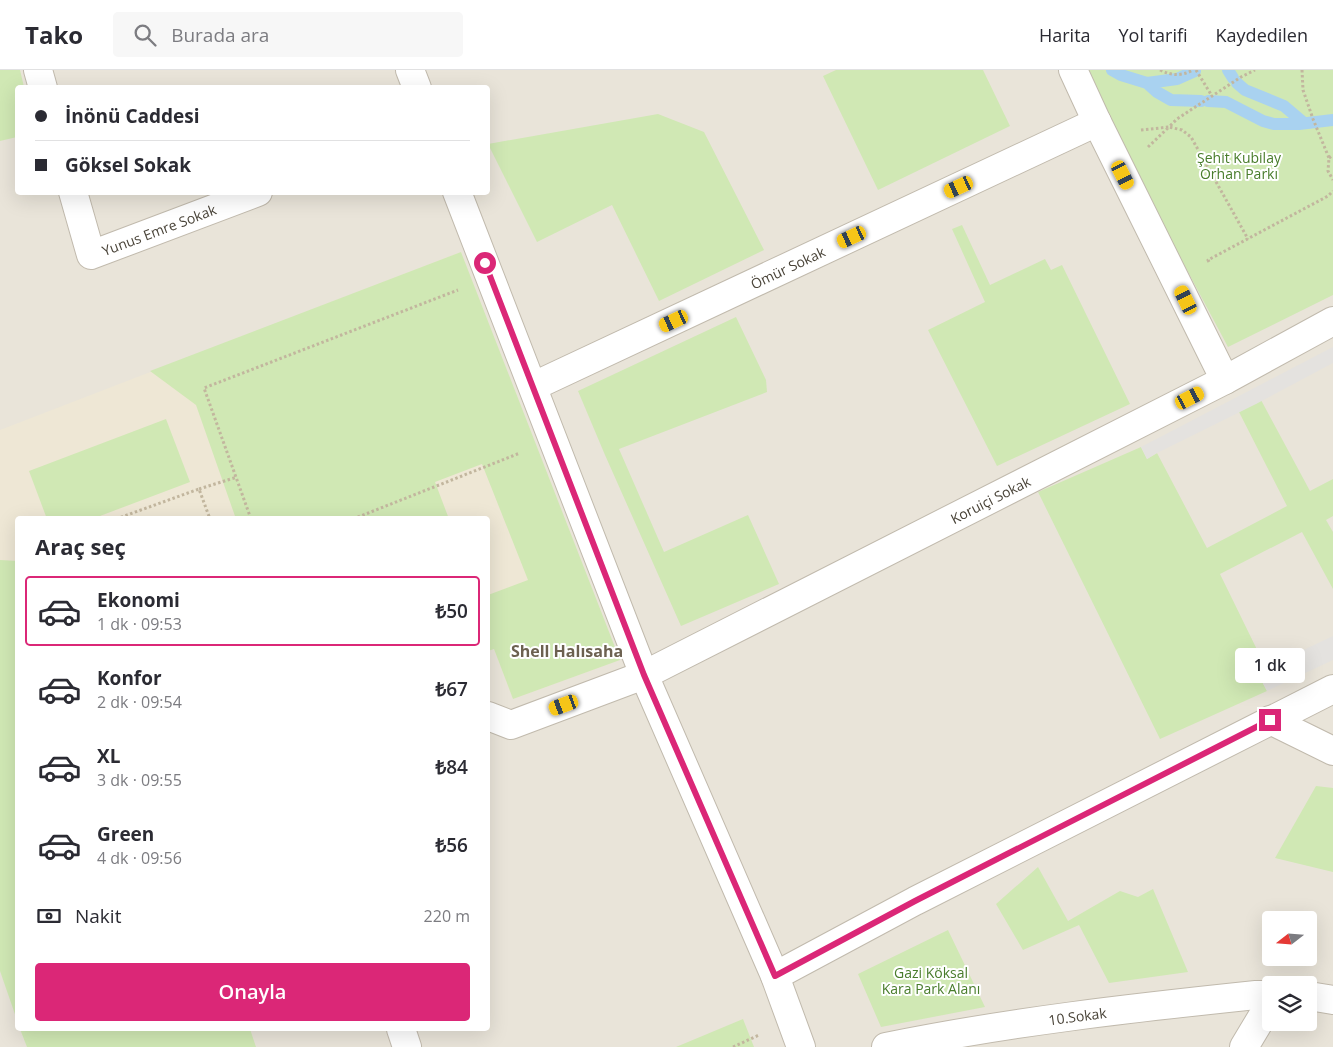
<!DOCTYPE html>
<html lang="tr">
<meta charset="utf-8">
<style>
body{margin:0;font-family:"Open Sans",sans-serif;background:#f7f7f7;color:#2b2b33;height:100vh;display:flex;flex-direction:column;font-size:19px;white-space:nowrap}
*{box-sizing:border-box;margin:0}
p{font-size:16px;color:#7c7c81}
.icon{flex:none;width:28px;height:28px;fill:none;stroke:currentColor;stroke-width:2;stroke-linecap:round;stroke-linejoin:round}
.map{position:relative;flex:1;overflow:hidden}
.drawer{position:absolute;left:15px;top:446px;width:475px;height:515px;display:flex;flex-direction:column;background:#fff;border-radius:5px;box-shadow:0 5px 20px #0002}
.drawer>*{flex:none}
.hud{position:absolute;left:15px;top:15px;width:475px;height:110px;border-radius:5px;box-shadow:0 5px 20px #0002;display:grid;align-content:center;height:110px;padding:0 20px;background:#fff}
.needle{width:32px;rotate:253deg}
.fabs{position:absolute;left:1262px;top:841px;display:grid;gap:10px}
.fabs a{display:grid;place-items:center;width:55px;height:55px;border-radius:5px;background:#fff;box-shadow:0 5px 20px #0002;font-size:25px}
.end{position:absolute;width:22px;height:22px;margin:-11px;border:6px solid #db2777;background:#fff;box-shadow:0 0 0 2px #fff}
.from{border-radius:50%}
.bubble{position:absolute;height:35px;border-radius:5px;background:#fff;box-shadow:0 5px 20px #0002;font-size:16px;font-weight:600;line-height:35px;text-align:center}
.car{position:absolute;width:15px;height:30px;margin:-15px -8px;border-radius:6px;box-shadow:0 0 4px 1px #0007;background:linear-gradient(#f5c518 24%,#345 0 40%,#f5c518 0 76%,#345 0 86%,#f5c518 0)}
.hud b{display:flex;align-items:center;gap:18px;height:48px;font-size:19px}
.hud b+b{border-top:1px solid #e1e1e2}
.hud i{width:12px;height:12px;background:#2b2b33}
ul{padding:0;list-style:none}
li{display:flex;align-items:center;gap:15px;height:70px;margin:0 10px 8px;padding:0 10px;border:2px solid transparent;border-radius:5px}
li div{flex:1}
li b{display:block;font-size:19px}
li em{font-style:normal;font-weight:600}
li.current{border-color:#db2777}
li>.icon{width:45px;height:45px;stroke-width:1.5}
h2{padding:0 20px;font-size:22px;line-height:60px}
.pay{display:flex;align-items:center;gap:12px;height:55px;padding:0 20px;font-size:19px}
.pay p{margin-inline-start:auto}
.primary-button{display:flex;gap:10px;margin-top:auto;padding:10px 20px}
.primary-button a{flex:1;height:58px;border-radius:5px;background:#db2777;color:#fff;font-size:20px;font-weight:600;line-height:58px;text-align:center}
header{display:flex;align-items:center;gap:30px;box-sizing:border-box;height:70px;padding:0 25px;background:#fff;border-bottom:1px solid #e1e1e2}
header strong{font-size:24px}
nav{display:flex;gap:28px;margin-inline-start:auto;font-size:18px}
.search{width:350px;height:45px;background:#f7f7f7;display:flex;align-items:center;gap:12px;box-sizing:border-box;padding:0 18px;border-radius:5px;color:#7c7c81;font-size:19px}
.map>svg:first-child{display:block}
.residential{fill:#e9e4d9;fill-rule:evenodd}
.education{fill:#eee7d5}
.green{fill:#d0e8b4}
.parking{fill:#e4e2df}
.lines{fill:none;stroke-linecap:round;stroke-linejoin:round}
.stream{stroke:#a9d2f0;stroke-width:12}
.minor-casing{stroke:#c1baad;stroke-width:30}
.path{stroke:#c2b69e;stroke-width:3;stroke-dasharray:2.5 2.5;stroke-linecap:butt}
.minor{stroke:#fff;stroke-width:28}
.route{stroke:#db2777;stroke-width:6}
.labels{text-anchor:middle;dominant-baseline:central;stroke-width:4;stroke-linejoin:round;paint-order:stroke}
.park-label{font-size:14px;fill:#487c2b;stroke:#fff}
.street-label{font-size:14px;fill:#494338;stroke:#fff}
.quarter-label{font-size:16px;font-weight:bold;fill:#6c6150;stroke:#fff}
</style>
<header>
<strong>Tako</strong>
<div class="search"><svg class="icon" aria-label="search" viewBox="0 0 24 24"><circle cx="10" cy="10" r="6"/><path d="M15 15l6 6"/></svg>Burada ara</div>
<nav><a>Harita</a><a>Yol tarifi</a><a>Kaydedilen</a></nav>
</header>
<div class="map">
<svg width="1333" height="977" viewBox="0 0 1333 977">
<rect width="100%" height="100%" fill="#f5f2eb"/>
<path class="residential" d="M0 0H1333V977H0ZM18 18H488V122H18ZM18 449H488V959H18ZM1271 850H1309V888H1271ZM1271 915H1309V952H1271Z"/>
<path class="education" d="M461 182 620 590 513 629 494 579 488 581V449H18L17 627 0 578V360Z"/>
<path class="green" d="M0 0H20L24 17 18 18 17 67 0 71Z
M836 0H983L1010 56 878 120 823 6Z
M1089 0H1333V225L1228 277 1131 95Z
M658 44 704 62 764 180 659 231 612 135 537 172 488 74Z
M962 155 990 215 1045 189 1051 200 1062 195 1130 334 997 396 928 260 985 232 952 159Z
M461 182 620 590 513 629 494 579 488 581V525L528 510 482 394 435 412 449 449H236L196 335 150 301Z
M736 247 766 310 767 322 619 379 664 482 748 445 779 514 681 556 605 385 578 321Z
M1261 330 1310 421 1333 409V446L1326 450 1333 462V519L1302 462 1220 504 1266 598 1257 602 1267 621 1160 669 1038 422 1141 377 1147 389 1157 383 1207 478 1287 436 1239 342Z
M166 349 190 412 92 449H47L29 401Z
M0 490 18 491 17 950 0 901Z
M1316 716 1333 718V802L1275 788Z
M1038 797 1068 851 1120 821 1138 827 1153 819 1188 902 1109 913 1079 855 1023 880 996 834Z
M948 860 985 937 881 957 858 904Z
M743 949 754 977H676Z
M20 959H250L256 977H27Z"/>
<path class="parking" d="M1333 277V293L1256 334 1157 383 1147 389 1141 377Z
M1333 566V590L1267 621 1257 602Z"/>
<g class="lines">
<path class="stream" d="M1112 0 1121 5 1147 13 1157 22 1171 30 1201 31
M1228 0 1233 8
M1147 13 1177 9 1195 1
M1237 13 1245 20 1284 36 1304 53
M1208 31 1226 32 1263 51 1274 54H1299L1333 50"/>
<g class="minor-casing">
<g id="minor">
<path d="M38 0 43 18"/>
<path d="M410 0 417 18"/>
<path d="M1073 0 1097 52 1225 310"/>
<path id="s1" d="M73 122 91 185 258 122"/>
<path d="M457 122 644 605 775 906 801 977"/>
<path id="s2" d="M534 316 1097 52"/>
<path id="s3" d="M488 646 511 655 644 605 1225 310 1333 251"/>
<path d="M1270 650 1333 681"/>
<path d="M775 906 915 831 1333 619"/>
<path d="M1309 926 1333 930"/>
<path d="M401 959 407 977"/>
<path id="s4" d="M886 977C1008 952 1132 938 1256 925H1271"/>
<path d="M1244 977 1271 932"/>
</g>
</g>
<path class="path" d="M1160 0C1172 6 1182 6 1193 0
M1196 0 1212 26
M1302 0 1303 20 1313 49 1329 88 1328 101 1333 110
M1141 60 1169 57 1177 49 1241 7 1255 0
M1148 77 1169 57 1182 60 1191 67 1248 169
M1329 88 1333 85
M1209 192 1208 190 1328 126 1333 121
M199 419 237 407
M116 449 199 419 210 449
M251 449 204 318 458 220
M353 449 520 383
M733 977 759 965"/>
<use href="#minor" class="minor"/>
</g>
<g class="lines">
<path class="route" d="M485 193 644 605 775 906 915 831 1270 650"/>
</g>
<g class="labels">
<g class="park-label">
<text x="1239" y="87">Şehit Kubilay<tspan x="1239" dy="16">Orhan Parkı</tspan></text>
<text x="931" y="902">Gazi Köksal<tspan x="931" dy="16">Kara Park Alanı</tspan></text>
</g>
<g class="street-label">
<text stroke="none"><textPath href="#s1" startOffset="138">Yunus Emre Sokak</textPath></text>
<text stroke="none"><textPath href="#s2" startOffset="280">Ömür Sokak</textPath></text>
<text stroke="none"><textPath href="#s3" startOffset="555">Koruiçi Sokak</textPath></text>
<text stroke="none"><textPath href="#s4" startOffset="194">10.Sokak</textPath></text>
</g>
<g class="quarter-label">
<text x="567" y="581">Shell Halısaha</text>
</g>
</g>
</svg>
<div class="fabs">
<a><svg class="needle" viewBox="-14 -14 28 28"><path d="M0-13l5 13h-10z" fill="#e53935"/><path d="M0 13l5-13h-10z" fill="#7c7c81"/></svg></a>
<a><svg class="icon" aria-label="layers" viewBox="0 0 24 24"><path d="M12 4l9 5-9 5-9-5zM3 14l9 5 9-5"/></svg></a>
</div>
<i class="end from" style="left:485px;top:193px"></i>
<i class="end" style="left:1270px;top:650px"></i>
<div class="bubble" style="left:1235px;top:578px;width:70px">1 dk</div>
<i class="car" style="left:1123px;top:105px;rotate:153deg"></i>
<i class="car" style="left:959px;top:117px;rotate:245deg"></i>
<i class="car" style="left:852px;top:167px;rotate:245deg"></i>
<i class="car" style="left:1186px;top:230px;rotate:334deg"></i>
<i class="car" style="left:674px;top:251px;rotate:245deg"></i>
<i class="car" style="left:1190px;top:328px;rotate:63deg"></i>
<i class="car" style="left:564px;top:635px;rotate:250deg"></i>
<div class="hud">
<b><i class="from"></i>İnönü Caddesi</b>
<b><i></i>Göksel Sokak</b>
</div>
<section class="drawer">
<h2>Araç seç</h2>
<ul>
<li class="current"><svg class="icon" aria-label="car" viewBox="0 0 24 24"><path d="M5 17H2v-5l4-1 3-4h7l3 4 3 1v5h-3M9 17h6M6 11h13"/><circle cx="7" cy="17" r="2"/><circle cx="17" cy="17" r="2"/></svg><div><b>Ekonomi</b><p>1 dk · 09:53</p></div><em>₺50</em></li>
<li><svg class="icon" aria-label="car" viewBox="0 0 24 24"><path d="M5 17H2v-5l4-1 3-4h7l3 4 3 1v5h-3M9 17h6M6 11h13"/><circle cx="7" cy="17" r="2"/><circle cx="17" cy="17" r="2"/></svg><div><b>Konfor</b><p>2 dk · 09:54</p></div><em>₺67</em></li>
<li><svg class="icon" aria-label="car" viewBox="0 0 24 24"><path d="M5 17H2v-5l4-1 3-4h7l3 4 3 1v5h-3M9 17h6M6 11h13"/><circle cx="7" cy="17" r="2"/><circle cx="17" cy="17" r="2"/></svg><div><b>XL</b><p>3 dk · 09:55</p></div><em>₺84</em></li>
<li><svg class="icon" aria-label="car" viewBox="0 0 24 24"><path d="M5 17H2v-5l4-1 3-4h7l3 4 3 1v5h-3M9 17h6M6 11h13"/><circle cx="7" cy="17" r="2"/><circle cx="17" cy="17" r="2"/></svg><div><b>Green</b><p>4 dk · 09:56</p></div><em>₺56</em></li>
</ul>
<div class="pay"><svg class="icon" aria-label="cash" viewBox="0 0 24 24"><path d="M3 7h18v10H3z"/><circle cx="12" cy="12" r="2"/></svg>Nakit<p>220 m</p></div>
<div class="primary-button"><a>Onayla</a></div>
</section>
</div>
